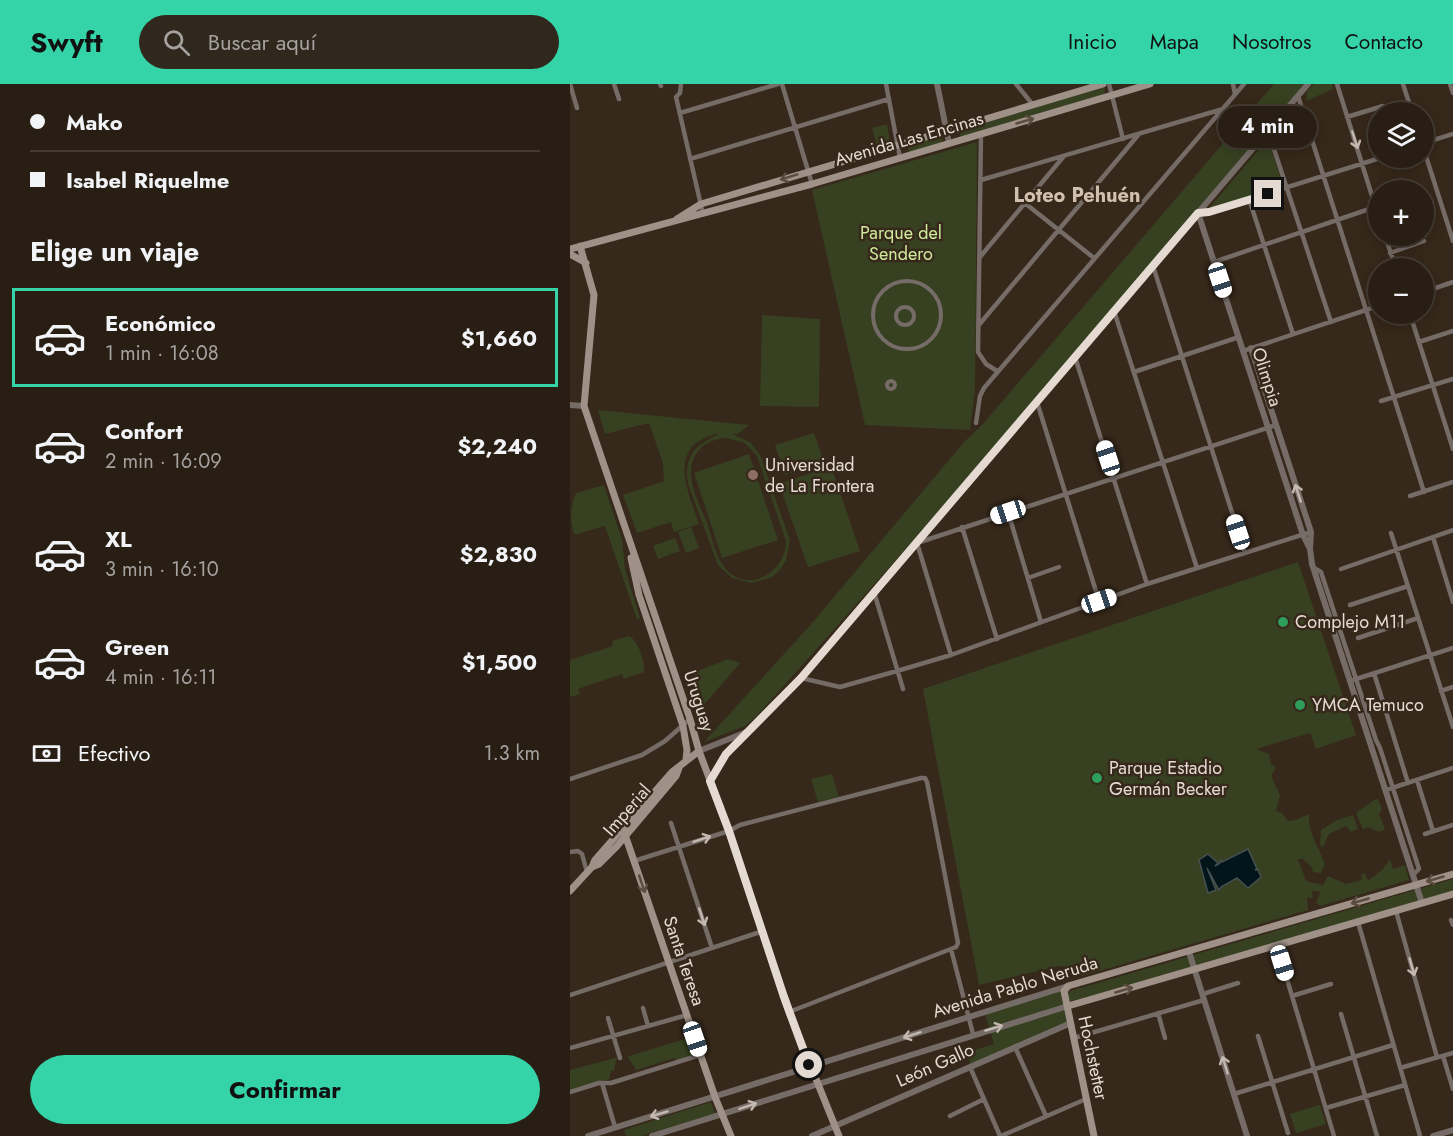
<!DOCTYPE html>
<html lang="es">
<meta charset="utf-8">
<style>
body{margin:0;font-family:Jost,sans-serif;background:#30271d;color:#f1f3f6;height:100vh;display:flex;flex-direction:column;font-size:22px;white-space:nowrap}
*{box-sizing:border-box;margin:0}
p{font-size:20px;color:#a5a2a0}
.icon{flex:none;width:33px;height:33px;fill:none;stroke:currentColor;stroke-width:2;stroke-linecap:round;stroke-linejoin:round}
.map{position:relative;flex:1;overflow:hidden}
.drawer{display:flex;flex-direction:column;background:#281e14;width:570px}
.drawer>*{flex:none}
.guide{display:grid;align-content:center;height:132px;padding:0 30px;background:#281e14}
.buttons{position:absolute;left:798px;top:18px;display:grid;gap:12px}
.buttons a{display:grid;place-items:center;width:66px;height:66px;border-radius:50%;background:#281e14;box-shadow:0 3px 15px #0003,0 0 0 2px #443c34;font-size:30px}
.end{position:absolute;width:27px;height:27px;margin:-14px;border:8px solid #e4dad1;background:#111;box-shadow:0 0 0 3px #111}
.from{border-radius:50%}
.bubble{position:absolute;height:42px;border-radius:21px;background:#281e14;box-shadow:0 3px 15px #0003,0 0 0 2px #443c34;font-size:20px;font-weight:700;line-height:42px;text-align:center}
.car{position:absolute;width:18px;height:36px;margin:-18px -9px;border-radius:8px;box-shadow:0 0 4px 2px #0007;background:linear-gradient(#fff 24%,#345 0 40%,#fff 0 76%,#345 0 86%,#fff 0)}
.guide b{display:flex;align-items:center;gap:21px;height:57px;font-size:22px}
.guide b+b{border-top:2px solid #443c34}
.guide i{width:15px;height:15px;background:#f1f3f6}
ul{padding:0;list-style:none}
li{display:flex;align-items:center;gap:18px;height:99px;margin:0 12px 9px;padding:0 18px;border:3px solid transparent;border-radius:0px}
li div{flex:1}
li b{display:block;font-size:22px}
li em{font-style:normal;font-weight:700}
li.on{border-color:#34d4a8}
li>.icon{width:54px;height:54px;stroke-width:1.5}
h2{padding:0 30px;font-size:27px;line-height:72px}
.pay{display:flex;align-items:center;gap:15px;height:66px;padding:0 30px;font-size:22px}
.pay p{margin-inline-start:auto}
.button{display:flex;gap:12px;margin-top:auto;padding:12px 30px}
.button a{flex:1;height:69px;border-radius:36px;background:#34d4a8;color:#111;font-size:24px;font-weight:700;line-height:69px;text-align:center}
header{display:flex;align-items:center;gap:36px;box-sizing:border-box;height:84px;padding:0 30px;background:#34d4a8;color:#111}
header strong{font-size:28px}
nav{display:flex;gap:33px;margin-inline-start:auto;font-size:21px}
.search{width:420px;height:54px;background:#30271d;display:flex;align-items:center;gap:15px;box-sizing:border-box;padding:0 21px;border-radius:33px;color:#a5a2a0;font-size:22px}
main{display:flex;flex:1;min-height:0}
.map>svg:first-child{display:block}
.green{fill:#374121;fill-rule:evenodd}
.water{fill:#01151a;stroke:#455051;stroke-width:1.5}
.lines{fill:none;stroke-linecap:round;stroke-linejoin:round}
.pedestrian{stroke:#756b67;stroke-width:4}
.minor{stroke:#756b67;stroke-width:4.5}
.tertiary{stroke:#756b67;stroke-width:6}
.secondary{stroke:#9f9088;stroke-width:7}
.oneway{stroke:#5b4c40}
.oneway2{stroke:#c3b9b1}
.route{stroke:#e4dad1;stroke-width:8}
.education-dot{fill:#8d6e63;stroke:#36281a;stroke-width:2}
.leisure-dot{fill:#2e9e5b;stroke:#36281a;stroke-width:2}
.labels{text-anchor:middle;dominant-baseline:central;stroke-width:5;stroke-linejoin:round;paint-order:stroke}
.street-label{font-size:18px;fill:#e4dad1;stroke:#36281a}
.park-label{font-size:18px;fill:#cfe99b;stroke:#36281a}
.poi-label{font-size:18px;fill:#e4dad1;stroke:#36281a;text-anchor:start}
.neighbourhood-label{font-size:20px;font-weight:bold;fill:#d2c0ae;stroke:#36281a}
</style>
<header>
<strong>Swyft</strong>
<div class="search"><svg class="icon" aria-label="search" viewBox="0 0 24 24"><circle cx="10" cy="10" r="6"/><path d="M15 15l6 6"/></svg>Buscar aquí</div>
<nav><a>Inicio</a><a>Mapa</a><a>Nosotros</a><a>Contacto</a></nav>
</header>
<main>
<section class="drawer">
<div class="guide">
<b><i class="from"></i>Mako</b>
<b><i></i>Isabel Riquelme</b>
</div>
<h2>Elige un viaje</h2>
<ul>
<li class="on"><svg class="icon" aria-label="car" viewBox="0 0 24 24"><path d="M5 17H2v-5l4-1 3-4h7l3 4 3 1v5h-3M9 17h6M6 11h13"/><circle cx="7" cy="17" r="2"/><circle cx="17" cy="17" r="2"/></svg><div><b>Económico</b><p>1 min · 16:08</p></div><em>$1,660</em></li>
<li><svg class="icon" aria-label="car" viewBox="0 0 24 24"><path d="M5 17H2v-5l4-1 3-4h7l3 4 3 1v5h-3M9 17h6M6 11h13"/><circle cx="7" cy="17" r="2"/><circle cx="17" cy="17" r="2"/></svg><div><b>Confort</b><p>2 min · 16:09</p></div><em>$2,240</em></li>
<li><svg class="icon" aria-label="car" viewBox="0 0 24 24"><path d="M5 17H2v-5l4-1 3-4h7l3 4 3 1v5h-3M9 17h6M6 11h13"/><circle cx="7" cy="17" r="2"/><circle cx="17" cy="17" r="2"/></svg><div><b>XL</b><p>3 min · 16:10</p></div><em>$2,830</em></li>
<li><svg class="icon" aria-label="car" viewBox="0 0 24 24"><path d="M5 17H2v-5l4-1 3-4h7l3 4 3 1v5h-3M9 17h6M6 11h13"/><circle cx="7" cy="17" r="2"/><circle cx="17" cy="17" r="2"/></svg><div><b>Green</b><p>4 min · 16:11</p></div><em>$1,500</em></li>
</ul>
<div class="pay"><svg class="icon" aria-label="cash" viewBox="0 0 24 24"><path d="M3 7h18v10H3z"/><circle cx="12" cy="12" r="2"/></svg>Efectivo<p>1.3 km</p></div>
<div class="button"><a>Confirmar</a></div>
</section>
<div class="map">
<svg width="883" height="1052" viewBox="0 0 883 1052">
<rect width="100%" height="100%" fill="#36281a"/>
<path class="green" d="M704 0H735L342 458 186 633 175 642 134 658 243 538 394 358 412 341Z
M744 0H762L763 5 736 17 737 7Z
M534 2 535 10 391 53 389 45Z
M727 21H729L734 39 720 44 718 41 705 54 702 50Z
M317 40 320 58 307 62 302 44Z
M371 50 373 59 339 69 338 60Z
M698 55 712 99 709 103 642 124 640 123Z
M407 58 405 308 400 346 295 341 242 106Z
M192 231 250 235 249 323 190 322Z
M28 326 179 341 168 350H162L180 358 190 371 220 456 216 477 210 486 202 493 182 499 162 494 148 481 118 400C113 371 127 360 149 350 143 350 137 353 131 356 100 373 121 415 129 440L104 448 101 438 67 449 53 411 94 397 93 379 79 339 35 350ZM156 354 175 359 187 372 216 457C216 489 177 511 155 484 146 473 142 454 138 441 129 418 109 386 131 364 138 357 147 355 156 354Z
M244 349 254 378 215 391 205 361Z
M179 370 208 456 152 474 124 389Z
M261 382 290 467 238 483 209 400Z
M34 401 52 456 55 485 70 534 67 535 35 442 4 451C0 436 0 423 6 409Z
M121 443 129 464 116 469 108 448Z
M105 454 110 467 88 475 83 462Z
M728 478 786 651 746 665 740 649 686 665 699 670 701 680 706 684 701 692 710 711 706 727 711 728 718 737 726 736 739 730C738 750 748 761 755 780L751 789 743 788 741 782 733 775H728L736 797 753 801 758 792 776 800 792 796 791 791 795 789 798 797 813 785 820 775 823 785 835 781 839 796 750 822 746 819 750 808 742 807 743 814H737L738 826 512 892 503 884 489 882 409 901 353 605Z
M59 552C69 557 75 578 74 588L54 595 52 590 8 605 10 610 0 613V576L43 562 42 557Z
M158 575 170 579 133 622 123 589Z
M262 690 269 713 248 718 241 695Z
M808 715 812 725 809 730 815 745 809 748 798 743 793 745 786 729 804 716Z
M783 731 788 745 781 748 776 742 759 750 753 763 750 761 751 746 767 736Z
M883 795V808L499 918 497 910 500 907Z
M493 905 498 938 401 981 396 969 424 960 415 929Z
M121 953 127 971 106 977 104 974 67 986 68 989 58 973H56Z
M45 974 51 975 46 976 44 987H41L39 995 0 1006V986Z
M141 1018 145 1029 72 1052H56L54 1046Z
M750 1021 756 1040 726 1049 720 1030Z"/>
<path class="water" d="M678 765 687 785 685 786H688L691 793 678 804 667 794 651 803 649 806 637 784 646 806 638 809 629 776 638 770 648 779 645 782 650 779 651 776 652 778Z"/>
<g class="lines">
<path class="pedestrian" d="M303 231a34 34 0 1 1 68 0a34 34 0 1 1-68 0Z
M326 232a9 9 0 1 1 18 0a9 9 0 1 1-18 0Z
M317 301a4 4 0 1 1 8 0a4 4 0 1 1-8 0Z"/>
<path class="minor" d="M0 0 7 24
M44 0 49 15
M90 0 91 2
M111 0 110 9 106 13 133 130
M212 0 242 100
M316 0 330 74
M446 0 463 21
M539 0 553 55
M663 0 665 10
M767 0 808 131
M833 0 842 28
M880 0 883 9
M728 12 854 408
M110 29 208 0
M777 33 813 22
M698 47 761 238
M411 50 408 268 416 280 427 287
M854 59 883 50
M854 66 883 157
M120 75 319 15
M411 96 653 25
M679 115 723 250
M456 120 524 174
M628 129 642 127 810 74
M815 152 826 184
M820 169 854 157
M410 173 494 72
M644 178 808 122
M583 182 675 469
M854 208 883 198
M544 227 627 484
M840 230 883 365
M408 242 569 50
M849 258 883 247
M673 267 808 222
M505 273 577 500
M564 288 669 253
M811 317 883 295
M467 318 529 517
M406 339 410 312 414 304 674 0
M840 412 883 398
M438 428 471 538
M392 443 427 555
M821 449 883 643
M863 453 883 518
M744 484 751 488 806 656 810 664 849 785 843 791
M771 485 883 446
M458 494 489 483
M304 508 333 605
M780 521 838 502
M788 554 848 534
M381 571 347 459 706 341
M804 589 838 699
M231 594 270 603 327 587 381 571 577 500 741 448
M780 597 883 564
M871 607 883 603
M0 695 72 671 95 657 120 635
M847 696 863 747
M816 706 883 684
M101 739 142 864
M855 750 883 741
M0 768 8 767 12 770 17 788
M64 777 159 747 170 741 351 694H355L357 698 388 859 386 863 219 928
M826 827 867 973
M881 836 883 841
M788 838 850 1052
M707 862 764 1052
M381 865 403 950
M633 910 668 899
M0 911 193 847
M722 912 761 900
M73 924 78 942
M588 929 595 954
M771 930 807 1052
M38 934 50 974
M688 952 718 1049
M504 954 634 916
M445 963 476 1032
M0 964 117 931
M873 972 883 1005
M400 983 430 1052
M830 984 883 969
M32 999 45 1043
M0 1008 29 999H41L130 971
M664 1010 823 961
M756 1024 835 1001
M380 1032 414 1015
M431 1052 516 1015"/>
<path class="tertiary" d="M367 0 379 59
M628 129 733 451 740 465
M681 264 741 448 740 465 742 480 852 819
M0 321 14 322
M129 667 179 647
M140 697 156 671 231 594 738 0
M619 868 677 1052
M18 1052 498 902
M82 1052 498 922
M242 1052 501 939
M863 1052 883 1046"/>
<path class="secondary" d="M107 135 131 120 533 0
M10 162 24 211 14 322 17 331 120 635 129 667 159 747 219 928 269 1052
M0 165 242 100 580 0
M0 170 16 179
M61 474 69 511 113 642 117 666 116 676
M53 745 145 1013 161 1052
M22 783 25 776 102 688 129 667
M0 807 22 783 29 780 47 762 106 692 109 684
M498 922 883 810
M524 1052 494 907 498 902 883 790"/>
</g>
<defs><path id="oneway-shaft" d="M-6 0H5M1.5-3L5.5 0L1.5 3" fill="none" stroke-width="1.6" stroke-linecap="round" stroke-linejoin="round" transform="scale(1.5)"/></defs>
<g class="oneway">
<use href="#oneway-shaft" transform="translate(455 37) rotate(-16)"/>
<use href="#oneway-shaft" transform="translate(219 93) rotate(163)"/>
<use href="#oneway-shaft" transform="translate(865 795) rotate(164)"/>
<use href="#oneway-shaft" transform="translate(72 800) rotate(71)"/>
<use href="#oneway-shaft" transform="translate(790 817) rotate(164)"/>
<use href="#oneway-shaft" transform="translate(554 906) rotate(-16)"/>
</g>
<g class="oneway2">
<use href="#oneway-shaft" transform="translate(785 56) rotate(72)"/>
<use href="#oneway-shaft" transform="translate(728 409) rotate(-108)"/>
<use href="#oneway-shaft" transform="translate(132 755) rotate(-18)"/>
<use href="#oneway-shaft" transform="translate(132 833) rotate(72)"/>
<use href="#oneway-shaft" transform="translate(842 883) rotate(74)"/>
<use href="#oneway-shaft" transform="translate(424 944) rotate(-17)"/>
<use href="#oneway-shaft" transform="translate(342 951) rotate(162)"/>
<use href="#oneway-shaft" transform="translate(655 981) rotate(-107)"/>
<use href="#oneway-shaft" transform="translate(178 1022) rotate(-18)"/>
<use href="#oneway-shaft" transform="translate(89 1030) rotate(163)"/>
</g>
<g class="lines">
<path class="route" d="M239 981 214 913 159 747 140 697 156 670 231 594 628 129 639 128 698 110"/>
</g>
<circle class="education-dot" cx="183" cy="391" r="6"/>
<g class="leisure-dot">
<circle cx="713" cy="538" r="6"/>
<circle cx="730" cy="621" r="6"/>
<circle cx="527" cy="694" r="6"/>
</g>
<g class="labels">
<g class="street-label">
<text transform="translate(339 55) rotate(-16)">Avenida Las Encinas</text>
<text transform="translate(697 293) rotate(72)">Olimpia</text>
<text transform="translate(129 617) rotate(72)">Uruguay</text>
<text transform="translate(57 726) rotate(-49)">Imperial</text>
<text transform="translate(114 877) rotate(71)">Santa Teresa</text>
<text transform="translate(445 903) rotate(-17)">Avenida Pablo Neruda</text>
<text transform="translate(523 974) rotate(78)">Hochstetter</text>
<text transform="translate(365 981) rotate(-24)">León Gallo</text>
</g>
<g class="park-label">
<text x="331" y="149">Parque del<tspan x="331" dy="21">Sendero</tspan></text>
</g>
<g class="poi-label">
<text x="195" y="381">Universidad<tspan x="195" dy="21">de La Frontera</tspan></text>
<text x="725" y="538">Complejo M11</text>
<text x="742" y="621">YMCA Temuco</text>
<text x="539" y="684">Parque Estadio<tspan x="539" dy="21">Germán Becker</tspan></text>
</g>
<g class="neighbourhood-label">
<text x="507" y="111">Loteo Pehuén</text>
</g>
</g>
</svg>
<div class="buttons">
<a><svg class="icon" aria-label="layers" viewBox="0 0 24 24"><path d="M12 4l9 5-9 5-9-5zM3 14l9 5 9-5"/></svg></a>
<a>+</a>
<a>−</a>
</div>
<i class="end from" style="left:239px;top:981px"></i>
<i class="end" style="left:698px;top:110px"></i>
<div class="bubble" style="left:648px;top:22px;width:99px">4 min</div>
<i class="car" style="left:650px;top:196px;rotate:162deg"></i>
<i class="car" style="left:538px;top:374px;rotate:342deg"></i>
<i class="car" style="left:438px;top:428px;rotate:252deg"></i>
<i class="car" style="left:668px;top:448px;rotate:342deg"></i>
<i class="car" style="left:529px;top:517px;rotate:71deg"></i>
<i class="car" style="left:712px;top:879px;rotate:163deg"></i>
<i class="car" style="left:125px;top:955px;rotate:161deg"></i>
</div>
</main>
